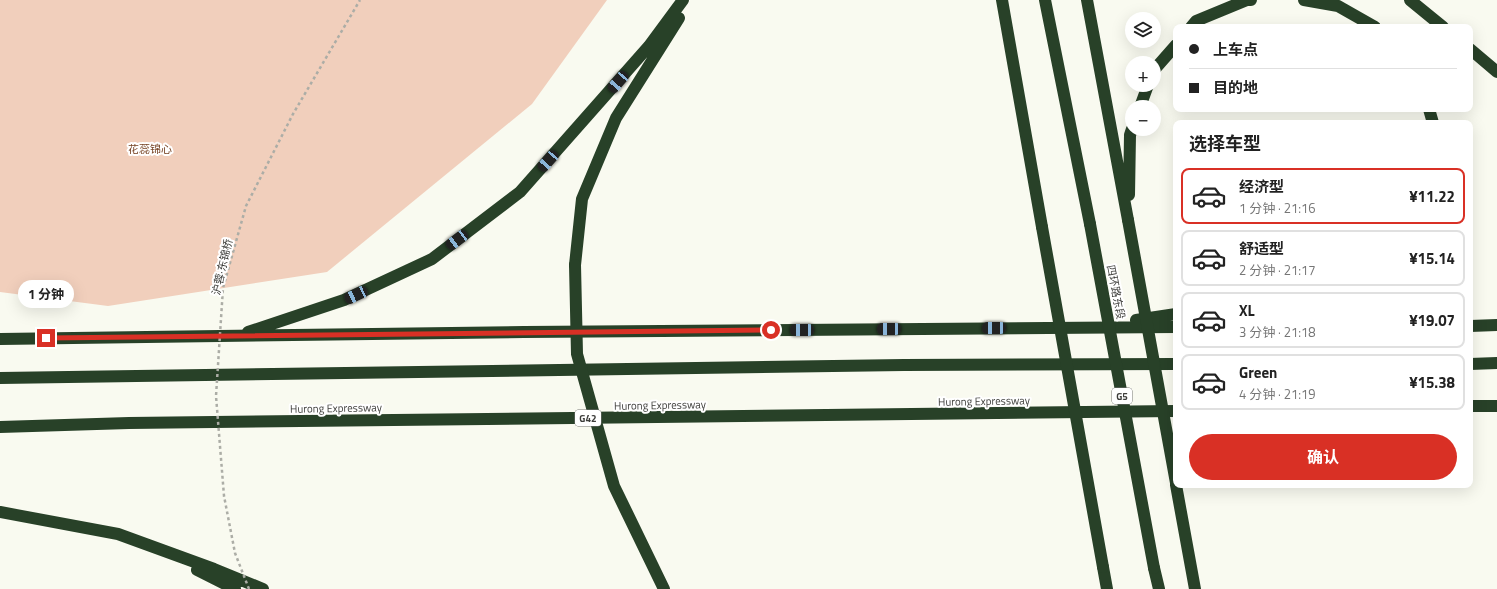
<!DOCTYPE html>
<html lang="zh">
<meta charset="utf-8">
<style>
body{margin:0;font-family:"Titillium Web","Noto Sans SC",sans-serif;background:#f6f6f6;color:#222;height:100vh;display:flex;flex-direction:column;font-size:15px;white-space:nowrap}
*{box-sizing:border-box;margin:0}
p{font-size:13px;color:#767676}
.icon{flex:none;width:22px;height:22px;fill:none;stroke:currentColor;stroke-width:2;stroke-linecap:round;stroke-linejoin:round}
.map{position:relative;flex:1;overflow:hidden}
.sheet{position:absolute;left:1173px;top:120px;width:300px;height:368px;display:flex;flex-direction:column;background:#fff;border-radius:8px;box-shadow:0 4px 16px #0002}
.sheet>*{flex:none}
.hud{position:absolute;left:1173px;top:24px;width:300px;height:88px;border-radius:8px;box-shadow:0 4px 16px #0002;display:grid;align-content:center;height:88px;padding:0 16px;background:#fff}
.fabs{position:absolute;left:1125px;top:12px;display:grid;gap:8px}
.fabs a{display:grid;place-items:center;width:36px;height:36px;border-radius:50%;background:#fff;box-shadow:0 4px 16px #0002;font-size:20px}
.end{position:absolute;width:18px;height:18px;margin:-9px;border:5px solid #d93025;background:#fff;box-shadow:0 0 0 2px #fff}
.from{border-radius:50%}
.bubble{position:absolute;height:28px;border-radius:14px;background:#fff;box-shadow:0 4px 16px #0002;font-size:13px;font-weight:700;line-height:28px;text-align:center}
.car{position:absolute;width:12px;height:24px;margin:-12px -6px;border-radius:5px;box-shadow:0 0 3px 1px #0007;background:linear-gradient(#222 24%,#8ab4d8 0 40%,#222 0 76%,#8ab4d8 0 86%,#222 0)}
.hud b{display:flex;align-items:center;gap:14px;height:38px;font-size:15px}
.hud b+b{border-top:1px solid #e0e0e0}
.hud i{width:10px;height:10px;background:#222}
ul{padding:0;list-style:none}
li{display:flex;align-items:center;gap:12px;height:56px;margin:0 8px 6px;padding:0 8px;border:2px solid #e0e0e0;border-radius:8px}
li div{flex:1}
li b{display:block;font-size:15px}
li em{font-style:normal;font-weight:700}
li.on{border-color:#d93025}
li>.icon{width:36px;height:36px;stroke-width:1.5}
h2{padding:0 16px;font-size:18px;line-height:48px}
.primary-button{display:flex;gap:8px;margin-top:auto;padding:8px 16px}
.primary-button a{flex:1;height:46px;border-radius:24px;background:#d93025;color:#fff;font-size:16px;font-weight:700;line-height:46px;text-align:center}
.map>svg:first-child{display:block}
.green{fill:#f1cfbc}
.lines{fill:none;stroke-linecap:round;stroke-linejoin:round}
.highway{stroke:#284128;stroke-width:12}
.path-bridge{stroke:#acada6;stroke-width:2.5;stroke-dasharray:3 3;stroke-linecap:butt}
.highway-bridge{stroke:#284128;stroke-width:12}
.route{stroke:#d93025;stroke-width:5}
.labels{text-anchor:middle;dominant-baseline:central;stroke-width:4;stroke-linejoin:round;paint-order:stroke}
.shield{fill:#fff;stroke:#777775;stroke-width:1}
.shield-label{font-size:10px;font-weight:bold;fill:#3d3d3a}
.park-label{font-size:11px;fill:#764324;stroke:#fff}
.street-label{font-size:11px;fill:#3d3d3a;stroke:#fff}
</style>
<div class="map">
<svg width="1497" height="589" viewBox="0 0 1497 589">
<rect width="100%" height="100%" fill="#f9faf0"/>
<path class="green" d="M0 0H607L532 104 327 272 108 306 0 292Z"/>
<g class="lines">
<path class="highway" d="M1002 0 1042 227
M1045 0 1090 224
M1087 0 1128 220
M1304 0 1338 6 1375 27
M1410 0 1443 27
M1191 27 1196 21 1247 0H1251
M1470 49 1497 72
M1154 70 1176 45
M1140 107 1148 85
M1429 109 1433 123
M1129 195 1130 135 1132 129
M575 265 582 199 616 118 679 18
M1136 320 1176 314
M1470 326 1497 325
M248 332 344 300 432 259 520 192 649 46 683 0
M0 339 524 332 1176 327
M1470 364 1497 363
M0 378 904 365 1176 364
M1470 406H1497
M0 427 129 423 1176 411
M1176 485 1195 589
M0 512 118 534 214 569 263 589
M1103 567 1107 589
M1154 568 1159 589
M197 570 235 589"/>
<path class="path-bridge" d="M249 589 235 553 224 496 216 396 223 288 246 206 293 114 360 0"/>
<path class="highway-bridge" d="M1128 220 1176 483
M1090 224 1154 568
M1042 227 1103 567
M575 265 577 354 614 486 664 589"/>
</g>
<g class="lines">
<path class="route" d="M46 338 771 330"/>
</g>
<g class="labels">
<g class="shield">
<rect x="1112" y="388" width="20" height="16" rx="3"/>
<rect x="575" y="410" width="26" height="16" rx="3"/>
</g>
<g class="shield-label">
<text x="1122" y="396">G5</text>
<text x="588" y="418">G42</text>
</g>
<g class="park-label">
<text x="150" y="149">花蕊锦心</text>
</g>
<g class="street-label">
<text transform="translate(222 267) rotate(-77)">沪蓉·东锦桥</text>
<text transform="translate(1116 292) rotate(79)">四环路东段</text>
<text transform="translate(984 401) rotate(-1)">Hurong Expressway</text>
<text transform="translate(660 405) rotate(-1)">Hurong Expressway</text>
<text transform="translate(336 408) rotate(-1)">Hurong Expressway</text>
</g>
</g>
</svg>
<div class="fabs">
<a><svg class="icon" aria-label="layers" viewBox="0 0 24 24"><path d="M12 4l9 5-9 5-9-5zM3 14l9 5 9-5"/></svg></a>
<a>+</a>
<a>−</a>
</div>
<i class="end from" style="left:771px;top:330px"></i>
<i class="end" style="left:46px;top:338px"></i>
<div class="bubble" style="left:18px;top:280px;width:56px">1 分钟</div>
<i class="car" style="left:618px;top:82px;rotate:221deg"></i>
<i class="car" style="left:548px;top:161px;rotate:222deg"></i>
<i class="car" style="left:457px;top:240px;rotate:233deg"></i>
<i class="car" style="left:356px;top:295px;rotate:245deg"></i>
<i class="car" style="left:994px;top:328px;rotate:269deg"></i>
<i class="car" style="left:889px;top:329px;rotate:270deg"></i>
<i class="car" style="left:802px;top:330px;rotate:270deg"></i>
<div class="hud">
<b><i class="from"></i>上车点</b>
<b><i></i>目的地</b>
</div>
<section class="sheet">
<h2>选择车型</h2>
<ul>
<li class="on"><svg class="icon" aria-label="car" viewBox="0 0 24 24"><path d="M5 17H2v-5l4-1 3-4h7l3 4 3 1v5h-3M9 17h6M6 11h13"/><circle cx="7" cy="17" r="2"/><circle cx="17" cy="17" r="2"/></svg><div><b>经济型</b><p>1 分钟 · 21:16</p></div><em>¥11.22</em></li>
<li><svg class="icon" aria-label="car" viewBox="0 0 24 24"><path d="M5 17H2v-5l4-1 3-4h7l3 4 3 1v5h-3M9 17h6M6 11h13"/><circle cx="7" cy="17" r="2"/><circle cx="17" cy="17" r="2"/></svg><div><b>舒适型</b><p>2 分钟 · 21:17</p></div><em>¥15.14</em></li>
<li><svg class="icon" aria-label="car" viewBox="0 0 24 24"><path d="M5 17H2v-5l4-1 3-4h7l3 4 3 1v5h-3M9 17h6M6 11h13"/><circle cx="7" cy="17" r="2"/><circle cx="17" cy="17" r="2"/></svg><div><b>XL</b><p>3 分钟 · 21:18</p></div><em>¥19.07</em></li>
<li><svg class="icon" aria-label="car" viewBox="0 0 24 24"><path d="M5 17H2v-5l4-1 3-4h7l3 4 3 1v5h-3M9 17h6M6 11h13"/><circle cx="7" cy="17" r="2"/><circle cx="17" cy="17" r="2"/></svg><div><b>Green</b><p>4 分钟 · 21:19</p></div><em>¥15.38</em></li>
</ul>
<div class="primary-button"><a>确认</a></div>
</section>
</div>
